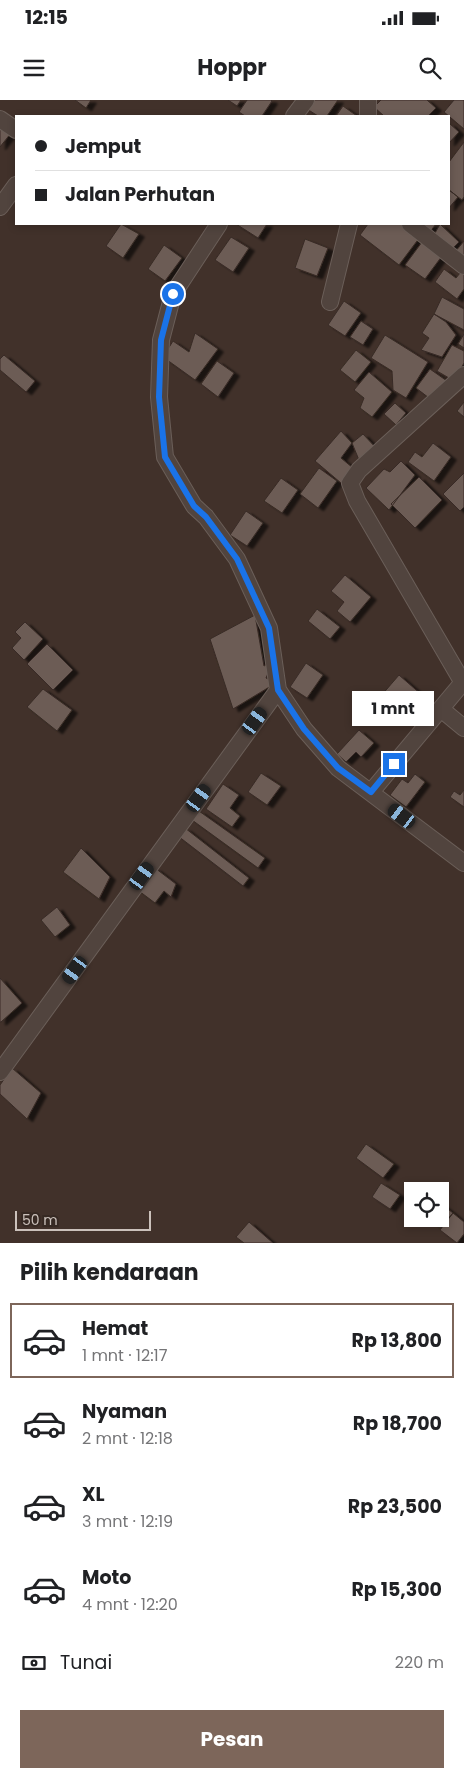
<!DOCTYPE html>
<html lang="id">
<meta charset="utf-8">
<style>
body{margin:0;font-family:Poppins,sans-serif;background:#f2f2f2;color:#202124;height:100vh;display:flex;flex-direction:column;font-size:19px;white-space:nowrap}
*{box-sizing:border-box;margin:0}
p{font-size:16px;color:#757577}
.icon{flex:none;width:28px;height:28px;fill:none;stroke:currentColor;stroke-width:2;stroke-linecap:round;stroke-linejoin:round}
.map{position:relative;height:1143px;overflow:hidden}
.sheet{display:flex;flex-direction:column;background:#fff;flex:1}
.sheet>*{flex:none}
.hud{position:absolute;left:15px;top:15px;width:435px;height:110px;border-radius:0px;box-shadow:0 2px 8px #0003;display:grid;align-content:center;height:110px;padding:0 20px;background:#fff}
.fabs{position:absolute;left:404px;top:1082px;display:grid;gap:10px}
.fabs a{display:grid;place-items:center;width:45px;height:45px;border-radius:0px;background:#fff;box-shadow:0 2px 8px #0003;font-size:25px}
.scale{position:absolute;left:15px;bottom:12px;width:136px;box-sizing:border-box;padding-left:5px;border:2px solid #cbc1bb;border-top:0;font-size:14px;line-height:18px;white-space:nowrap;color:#cbc1bb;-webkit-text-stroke:4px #362923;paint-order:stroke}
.end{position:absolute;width:22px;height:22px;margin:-11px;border:6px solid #1a73e8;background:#fff;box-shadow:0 0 0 2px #fff}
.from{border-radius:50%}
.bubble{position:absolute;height:35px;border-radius:0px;background:#fff;box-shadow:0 2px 8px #0003;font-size:16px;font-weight:700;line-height:35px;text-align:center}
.car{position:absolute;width:15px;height:30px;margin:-15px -8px;border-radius:6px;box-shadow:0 0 4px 1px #0007;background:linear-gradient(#222 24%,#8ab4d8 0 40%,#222 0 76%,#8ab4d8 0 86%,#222 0)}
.hud b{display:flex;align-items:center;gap:18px;height:48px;font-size:19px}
.hud b+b{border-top:1px solid #e0e0e0}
.hud i{width:12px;height:12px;background:#202124}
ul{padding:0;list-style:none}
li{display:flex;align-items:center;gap:15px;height:75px;margin:0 10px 8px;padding:0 10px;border:2px solid transparent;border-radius:0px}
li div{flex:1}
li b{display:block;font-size:19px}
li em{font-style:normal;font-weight:700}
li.on{border-color:#7d665a}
li>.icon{width:45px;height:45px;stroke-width:1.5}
h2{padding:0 20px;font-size:22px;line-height:60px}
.pay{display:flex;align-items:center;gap:12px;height:55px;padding:0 20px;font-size:19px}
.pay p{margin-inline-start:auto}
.action{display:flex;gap:10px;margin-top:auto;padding:10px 20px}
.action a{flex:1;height:58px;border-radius:0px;background:#7d665a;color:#fff;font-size:20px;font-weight:700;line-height:58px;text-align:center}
.status{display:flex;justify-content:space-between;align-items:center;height:35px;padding:0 25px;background:#fff;direction:ltr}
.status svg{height:14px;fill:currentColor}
header{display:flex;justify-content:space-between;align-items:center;height:65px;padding:0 20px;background:#fff;font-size:22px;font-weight:700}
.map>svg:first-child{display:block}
.building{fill:#6c5b54;stroke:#382b25;filter:url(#shadow)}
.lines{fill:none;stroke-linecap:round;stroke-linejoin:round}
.street-casing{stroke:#6b5f59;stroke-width:18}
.street{stroke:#51443e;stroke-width:16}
.route{stroke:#1a73e8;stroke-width:6}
</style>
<div class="status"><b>12:15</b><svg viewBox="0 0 49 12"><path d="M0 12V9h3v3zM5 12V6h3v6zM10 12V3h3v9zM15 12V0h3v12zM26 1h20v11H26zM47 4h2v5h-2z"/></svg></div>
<header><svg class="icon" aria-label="menu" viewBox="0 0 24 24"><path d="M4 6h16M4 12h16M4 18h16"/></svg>Hoppr<svg class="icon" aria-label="search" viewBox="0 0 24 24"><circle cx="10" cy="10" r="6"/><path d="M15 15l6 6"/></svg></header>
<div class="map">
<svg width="464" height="1143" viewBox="0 0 464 1143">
<defs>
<filter id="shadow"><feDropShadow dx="5.5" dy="3" stdDeviation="1" flood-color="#0009"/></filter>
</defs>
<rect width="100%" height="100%" fill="#41312a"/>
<path class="building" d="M75 0H91L86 8Z
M228 0H241L237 6Z
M247 0H271L272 1 262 16H245L239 12Z
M312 0H338L327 16H318L307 9Z
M381 0H427L436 8 428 16H384L374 7Z
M454 0H464V29L444 12Z
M343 6 357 16H336Z
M449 23 459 32 449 43Z
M0 25 11 33 0 47Z
M464 42V97L462 100 449 90V62Z
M449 90 458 97 449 108Z
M121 124 139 134 123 158 106 146Z
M236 124H267L258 138Z
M368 124H402L420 137 399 165 360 135Z
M417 124H436L429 133Z
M440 124 459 142 450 151 434 135Z
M231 137 249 148 233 172 215 160Z
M305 139 328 148 317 176 295 168Z
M464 141V159L455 152Z
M422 142 442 156 425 179 405 165Z
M164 145 182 158 165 181 148 169Z
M464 168V189L457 199 435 182 444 169 456 178Z
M442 197 464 209V230L434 214Z
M344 201 361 213 345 236 328 225Z
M434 214 446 222 456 235 442 257 421 250 429 238 422 233Z
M361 221 373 229 363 245 350 237Z
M195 233 218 249 195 280 163 257 173 241 189 252Z
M464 234V248L458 244Z
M385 235 428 262 406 298 393 290 392 271 371 258Z
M452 245 464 251V263L454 281 437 271Z
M356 250 371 262 355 282 340 270Z
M4 255 35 281 26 292 0 270V259Z
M217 261 234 273 218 297 201 284Z
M430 269 447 281 433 301 416 288Z
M369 272 392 292 372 317 360 308 364 298 354 290Z
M464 302V317L457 311Z
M395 303 406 313 396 325 384 314Z
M341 331 352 343 341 358 353 368 341 383 315 361Z
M363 334 377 349 361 365 352 343Z
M433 343 451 357 434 381 408 362 415 352 422 357Z
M401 361 415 375 389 410 366 388 384 369 390 372Z
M319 368 337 381 318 408 300 394Z
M464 373V407L460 411 443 394Z
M419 377 442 400 415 428 391 404Z
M281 378 298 390 282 413 264 401Z
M246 411 263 423 247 446 230 435Z
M345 475 371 497 350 522 337 511 344 502 331 491Z
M317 509 340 527 330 539 308 521Z
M255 515 264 566 273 561 266 578 276 583 233 609 210 539Z
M25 522 43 539 24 560 12 548 21 538 15 532Z
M47 544 73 570 53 590 27 564Z
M306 563 323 575 307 598 290 587Z
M399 575 423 596 408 614 398 597 390 606 380 597Z
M43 589 72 610 57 631 27 607Z
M359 630 374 643 361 657 356 652 346 662 337 654Z
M261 673 281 686 267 705 248 692Z
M415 674 425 682 406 707 390 695 402 679 408 683Z
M223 684 239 695 230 708 240 716 232 727 206 709Z
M464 690V707L450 697 454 691 460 695Z
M199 711 265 758 258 768 192 720Z
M185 728 249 778 243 786 178 736Z
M81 748 110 777 99 799 63 772Z
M155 768 176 784 171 797 164 791 155 803 139 791Z
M57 807 70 825 55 837 41 820Z
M0 878 22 903 1 922H0Z
M12 968 41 993 27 1019 0 994V985Z
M366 1044 394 1064 383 1078 356 1058Z
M381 1083 400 1095 390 1109 372 1097Z
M440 1103 453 1113 440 1128 428 1119H440Z
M453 1113 464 1122V1134L457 1143 440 1130Z
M249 1122 273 1143H244L236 1137Z"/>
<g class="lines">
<g class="street-casing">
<path id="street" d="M294 16 306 0
M368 16V0
M0 19 16 30
M0 107 16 85
M219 124 173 194 161 240 159 297 165 357 194 406 206 417 237 459 269 528 278 590 304 629 338 668 464 763
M410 124 464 166
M330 202 349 124
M463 583 357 401 350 383 359 370 464 275
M441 609 464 628
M371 692 464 581
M0 972 278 590"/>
</g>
<use href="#street" class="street"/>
</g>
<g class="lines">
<path class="route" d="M173 194 161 240 159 297 165 357 194 406 206 417 237 459 269 528 278 590 304 629 338 668 371 692 394 664"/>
</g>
</svg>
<div class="fabs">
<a><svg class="icon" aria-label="locate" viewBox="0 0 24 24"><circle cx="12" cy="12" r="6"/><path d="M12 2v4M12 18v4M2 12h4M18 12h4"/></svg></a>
</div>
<div class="scale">50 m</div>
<i class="end from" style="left:173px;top:194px"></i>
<i class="end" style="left:394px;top:664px"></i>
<div class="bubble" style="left:352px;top:591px;width:82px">1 mnt</div>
<i class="car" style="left:255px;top:621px;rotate:36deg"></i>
<i class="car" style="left:199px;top:698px;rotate:36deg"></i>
<i class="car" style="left:402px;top:716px;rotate:307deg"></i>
<i class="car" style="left:142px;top:776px;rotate:36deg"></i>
<i class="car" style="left:75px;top:870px;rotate:216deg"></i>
<div class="hud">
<b><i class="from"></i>Jemput</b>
<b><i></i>Jalan Perhutan</b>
</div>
</div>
<section class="sheet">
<h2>Pilih kendaraan</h2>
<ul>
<li class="on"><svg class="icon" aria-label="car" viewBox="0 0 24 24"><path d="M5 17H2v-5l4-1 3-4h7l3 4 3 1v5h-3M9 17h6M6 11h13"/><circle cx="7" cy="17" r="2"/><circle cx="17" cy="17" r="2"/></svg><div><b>Hemat</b><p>1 mnt · 12:17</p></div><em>Rp 13,800</em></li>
<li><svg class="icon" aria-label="car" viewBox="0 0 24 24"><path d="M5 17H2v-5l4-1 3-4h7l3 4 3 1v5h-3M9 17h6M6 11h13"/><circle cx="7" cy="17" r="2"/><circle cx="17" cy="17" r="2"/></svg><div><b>Nyaman</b><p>2 mnt · 12:18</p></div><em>Rp 18,700</em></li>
<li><svg class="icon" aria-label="car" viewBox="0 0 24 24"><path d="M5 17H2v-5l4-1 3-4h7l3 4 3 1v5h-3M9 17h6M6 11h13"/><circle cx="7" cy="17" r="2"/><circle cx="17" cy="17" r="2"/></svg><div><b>XL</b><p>3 mnt · 12:19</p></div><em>Rp 23,500</em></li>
<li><svg class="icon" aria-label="car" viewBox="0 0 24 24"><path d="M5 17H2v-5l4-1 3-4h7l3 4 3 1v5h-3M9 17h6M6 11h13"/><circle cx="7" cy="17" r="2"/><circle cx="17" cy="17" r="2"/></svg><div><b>Moto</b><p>4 mnt · 12:20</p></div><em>Rp 15,300</em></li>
</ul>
<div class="pay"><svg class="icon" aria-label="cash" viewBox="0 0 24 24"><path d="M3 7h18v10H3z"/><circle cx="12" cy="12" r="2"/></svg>Tunai<p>220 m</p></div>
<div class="action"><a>Pesan</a></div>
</section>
